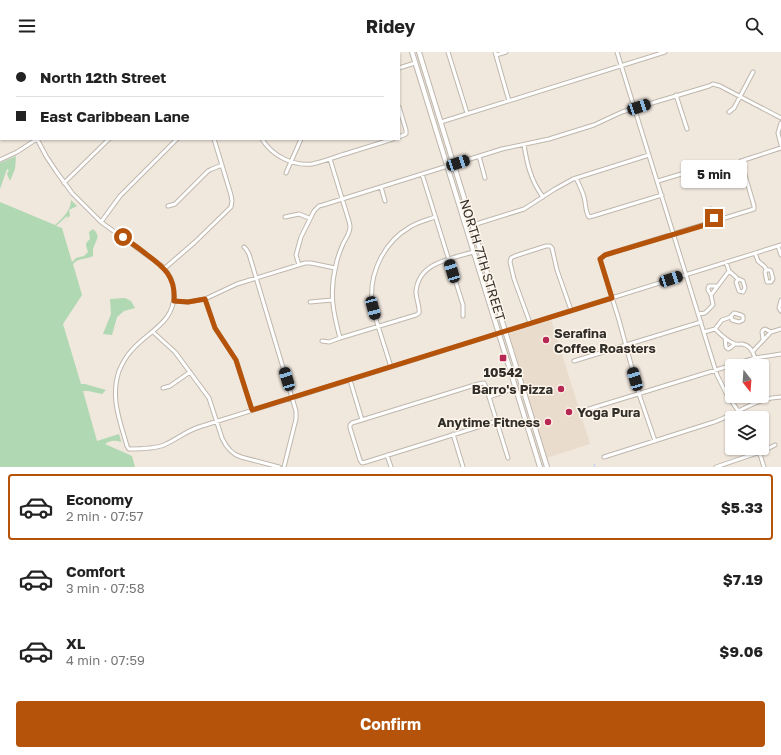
<!DOCTYPE html>
<meta charset="utf-8">
<style>
body{margin:0;font-family:"Golos Text",sans-serif;background:#f6f6f6;color:#222;height:100vh;display:flex;flex-direction:column;font-size:15px;white-space:nowrap}
*{box-sizing:border-box;margin:0}
p{font-size:13px;color:#767676}
.icon{flex:none;width:22px;height:22px;fill:none;stroke:currentColor;stroke-width:2;stroke-linecap:round;stroke-linejoin:round}
.map{position:relative;height:415px;overflow:hidden}
.side{display:flex;flex-direction:column;background:#fff;flex:1}
.side>*{flex:none}
.top-card{position:absolute;left:0px;top:0px;width:400px;height:88px;box-shadow:0 1px 3px #0004;display:grid;align-content:center;height:88px;padding:0 16px;background:#fff}
.needle{width:26px;rotate:163deg}
.controls{position:absolute;left:725px;top:307px;display:grid;gap:8px}
.controls a{display:grid;place-items:center;width:44px;height:44px;border-radius:4px;background:#fff;box-shadow:0 1px 3px #0004;font-size:20px}
.end{position:absolute;width:18px;height:18px;margin:-9px;border:5px solid #b45309;background:#fff;box-shadow:0 0 0 2px #fff}
.from{border-radius:50%}
.bubble{position:absolute;height:28px;border-radius:4px;background:#fff;box-shadow:0 1px 3px #0004;font-size:13px;font-weight:700;line-height:28px;text-align:center}
.car{position:absolute;width:12px;height:24px;margin:-12px -6px;border-radius:5px;box-shadow:0 0 3px 1px #0007;background:linear-gradient(#222 24%,#8ab4d8 0 40%,#222 0 76%,#8ab4d8 0 86%,#222 0)}
.top-card b{display:flex;align-items:center;gap:14px;height:38px;font-size:15px}
.top-card b+b{border-top:1px solid #e0e0e0}
.top-card i{width:10px;height:10px;background:#222}
ul{padding:7px 0 0;list-style:none}
li{display:flex;align-items:center;gap:12px;height:66px;margin:0 8px 6px;padding:0 8px;border:2px solid transparent;border-radius:4px}
li div{flex:1}
li b{display:block;font-size:15px}
li em{font-style:normal;font-weight:700}
li.current{border-color:#b45309}
li>.icon{width:36px;height:36px;stroke-width:1.5}
.cta{display:flex;gap:8px;margin-top:auto;padding:8px 16px}
.cta a{flex:1;height:46px;border-radius:4px;background:#b45309;color:#fff;font-size:16px;font-weight:700;line-height:46px;text-align:center}
header{display:flex;justify-content:space-between;align-items:center;height:52px;padding:0 16px;background:#fff;font-size:18px;font-weight:700}
.map>svg:first-child{display:block}
.built{fill:#eadccc}
.green{fill:#b0d8b3}
.lines{fill:none;stroke-linecap:round;stroke-linejoin:round}
.stream{stroke:#bacef8;stroke-width:1}
.minor-casing{stroke:#bfb7ad;stroke-width:5}
.major-casing{stroke:#bfb7ad;stroke-width:6}
.minor{stroke:#fff;stroke-width:3}
.major{stroke:#fff;stroke-width:4}
.route{stroke:#b45309;stroke-width:5}
.poi-dot{fill:#b72753;stroke:#fdf4ea;stroke-width:1.5}
.labels{text-anchor:middle;dominant-baseline:central;stroke-width:3;stroke-linejoin:round;paint-order:stroke}
.street-label{font-size:13px;fill:#322f2b;stroke:#fdf4ea}
.poi-label{font-size:13px;font-weight:bold;fill:#322f2b;stroke:#fdf4ea;text-anchor:start}
</style>
<header><svg class="icon" aria-label="menu" viewBox="0 0 24 24"><path d="M4 6h16M4 12h16M4 18h16"/></svg>Ridey<svg class="icon" aria-label="search" viewBox="0 0 24 24"><circle cx="10" cy="10" r="6"/><path d="M15 15l6 6"/></svg></header>
<div class="map">
<svg width="781" height="415" viewBox="0 0 781 415">
<rect width="100%" height="100%" fill="#f0e7dd"/>
<path class="built" d="M551 267 590 392 546 406 510 287 509 283 511 280H513Z"/>
<path class="green" d="M16 104 15 117 10 129 7 122 9 118 7 117 0 137V111Z
M71 148 77 154 69 158 70 163 64 173 68 166 67 164 56 174 62 176 72 210 76 206 84 204 88 200C86 193 84 192 90 187L89 180 93 177C102 185 95 188 93 198 93 200 93 202 93 204 85 208 80 205 73 212L82 243 63 272 81 332H85L106 338 102 342 88 339H83L97 389 119 382 121 389V390C114 388 111 388 105 392L132 404 135 415H0V150L55 173C61 168 72 157 71 148Z
M125 246 131 249 135 256 124 259 117 265 112 283 103 282 111 262 110 247Z"/>
<g class="lines">
<path class="stream" d="M594 412 595 415"/>
<g class="minor-casing">
<path id="minor" d="M8 0V1
M188 0V1
M234 0V1
M382 0 383 1
M448 0 467 61
M495 0 509 49
M617 0 717 323 726 341 743 366
M17 1 20 0
M309 1 311 0
M496 3 506 0
M0 6H1
M399 16 415 11
M676 43 687 77
M0 51H1
M399 55 406 78V82L399 85
M729 60 734 56 753 20
M441 70 665 0
M781 71 778 81 781 93
M37 87 46 104 56 119 72 141 101 170 162 214C169 221 174 231 174 241 175 271 148 279 132 298 126 304 122 312 119 319 110 346 120 369 127 394L129 397C140 397 154 397 164 393 176 388 186 379 199 375L781 193
M262 87C272 104 293 114 312 112 323 110 335 105 345 102 361 97 377 92 393 87
M524 93C527 112 531 129 543 145
M479 104 485 126
M330 107 348 166C349 169 350 172 350 175 350 181 346 186 343 192 340 199 337 206 336 213 329 240 333 260 340 286
M0 108 17 100 37 87
M286 121 301 87
M422 122 463 253V264
M576 126C579 132 582 138 584 145 586 152 585 159 589 165L593 164 662 143
M658 129 698 117
M64 131 109 87
M381 135 385 149
M168 154 175 152 208 119 212 117 222 113
M711 157 715 170
M285 165 299 162 309 166
M101 170 120 144 177 87
M473 173 524 157 555 137 573 127 649 103
M778 194 781 203
M244 195 246 197 249 202 296 359V367L284 415
M755 201 758 209 764 214 767 218
M726 210 729 219 736 225 738 228
M299 213 296 203 301 185 314 159 319 154 323 153 502 97 549 87 594 73 622 60 709 34 713 32 720 34 781 66
M165 216 195 190 231 155 232 149 231 143 214 87
M766 218H770L771 219 773 227 771 230H767L765 220Z
M739 227 743 229 745 236 743 240 739 239 736 230Z
M711 243 708 238V236L709 234H718
M205 247 215 276 236 308 252 358
M781 248 779 256 781 259
M174 249 188 250 205 247 237 232 305 211H311L335 216
M310 250 332 248
M734 261 741 263 743 264V268L739 270 732 268 731 264Z
M698 262 705 261 713 253 711 243 729 219
M530 271 514 227 510 210 511 206 515 204 546 194H550L552 196 557 218 571 258
M715 277C720 282 726 288 733 291 736 293 739 292 742 292 750 293 753 299 755 306
M153 280 175 300 209 346 222 386C226 395 231 402 241 405L279 415
M704 280 715 277 722 268 731 265
M725 286 726 295 728 297 730 296 735 292
M763 287 762 280 763 278 765 277 771 280
M322 289 329 290 340 286 416 263 419 261C420 254 416 247 416 240 418 210 451 207 473 200
M753 299 771 280 781 277
M574 309 701 270
M391 315C387 302 383 290 379 277 376 268 373 259 372 250 369 221 384 190 410 175 418 170 427 168 435 165
M350 328 362 368
M163 336 170 334 190 320
M489 345 516 336
M589 357 755 306 781 302
M497 369 366 410 362 411 360 408 350 376V373L352 371 478 332 484 331 486 335 508 406
M453 382 463 415
M655 389 639 342 619 268 600 207 605 203 754 157V154L741 109 781 96
M758 396 764 415
M387 403 391 415
M604 405 714 370C737 362 756 346 781 345
M716 415 763 399 775 393"/>
</g>
<g class="major-casing">
<path id="major" d="M412 0 540 415
M419 0 547 415"/>
</g>
<use href="#minor" class="minor"/>
<use href="#major" class="major"/>
</g>
<g class="lines">
<path class="route" d="M123 185C131 191 139 196 146 202 164 215 176 225 174 249L188 250 205 247 215 276 236 308 252 358 612 246 600 207 605 203 715 170 714 166"/>
</g>
<g class="poi-dot">
<circle cx="546" cy="288" r="4"/>
<rect x="499" y="302" width="8" height="8" rx="2"/>
<circle cx="561" cy="337" r="4"/>
<circle cx="569" cy="360" r="4"/>
<circle cx="548" cy="370" r="4"/>
</g>
<g class="labels">
<g class="street-label">
<text transform="translate(483 208) rotate(73)">NORTH 7TH STREET</text>
</g>
<g class="poi-label">
<text x="554" y="281">Serafina<tspan x="554" dy="15">Coffee Roasters</tspan></text>
<text x="503" y="320" text-anchor="middle">10542</text>
<text x="553" y="337" text-anchor="end">Barro's Pizza</text>
<text x="577" y="360">Yoga Pura</text>
<text x="540" y="370" text-anchor="end">Anytime Fitness</text>
</g>
</g>
</svg>
<div class="controls">
<a><svg class="needle" viewBox="-14 -14 28 28"><path d="M0-13l5 13h-10z" fill="#e53935"/><path d="M0 13l5-13h-10z" fill="#767676"/></svg></a>
<a><svg class="icon" aria-label="layers" viewBox="0 0 24 24"><path d="M12 4l9 5-9 5-9-5zM3 14l9 5 9-5"/></svg></a>
</div>
<i class="end from" style="left:123px;top:185px"></i>
<i class="end" style="left:714px;top:166px"></i>
<div class="bubble" style="left:681px;top:108px;width:66px">5 min</div>
<i class="car" style="left:639px;top:55px;rotate:72deg"></i>
<i class="car" style="left:458px;top:111px;rotate:72deg"></i>
<i class="car" style="left:452px;top:219px;rotate:343deg"></i>
<i class="car" style="left:671px;top:227px;rotate:72deg"></i>
<i class="car" style="left:373px;top:256px;rotate:165deg"></i>
<i class="car" style="left:287px;top:327px;rotate:343deg"></i>
<i class="car" style="left:635px;top:327px;rotate:344deg"></i>
<div class="top-card">
<b><i class="from"></i>North 12th Street</b>
<b><i></i>East Caribbean Lane</b>
</div>
</div>
<section class="side">
<ul>
<li class="current"><svg class="icon" aria-label="car" viewBox="0 0 24 24"><path d="M5 17H2v-5l4-1 3-4h7l3 4 3 1v5h-3M9 17h6M6 11h13"/><circle cx="7" cy="17" r="2"/><circle cx="17" cy="17" r="2"/></svg><div><b>Economy</b><p>2 min · 07:57</p></div><em>$5.33</em></li>
<li><svg class="icon" aria-label="car" viewBox="0 0 24 24"><path d="M5 17H2v-5l4-1 3-4h7l3 4 3 1v5h-3M9 17h6M6 11h13"/><circle cx="7" cy="17" r="2"/><circle cx="17" cy="17" r="2"/></svg><div><b>Comfort</b><p>3 min · 07:58</p></div><em>$7.19</em></li>
<li><svg class="icon" aria-label="car" viewBox="0 0 24 24"><path d="M5 17H2v-5l4-1 3-4h7l3 4 3 1v5h-3M9 17h6M6 11h13"/><circle cx="7" cy="17" r="2"/><circle cx="17" cy="17" r="2"/></svg><div><b>XL</b><p>4 min · 07:59</p></div><em>$9.06</em></li>
</ul>
<div class="cta"><a>Confirm</a></div>
</section>
